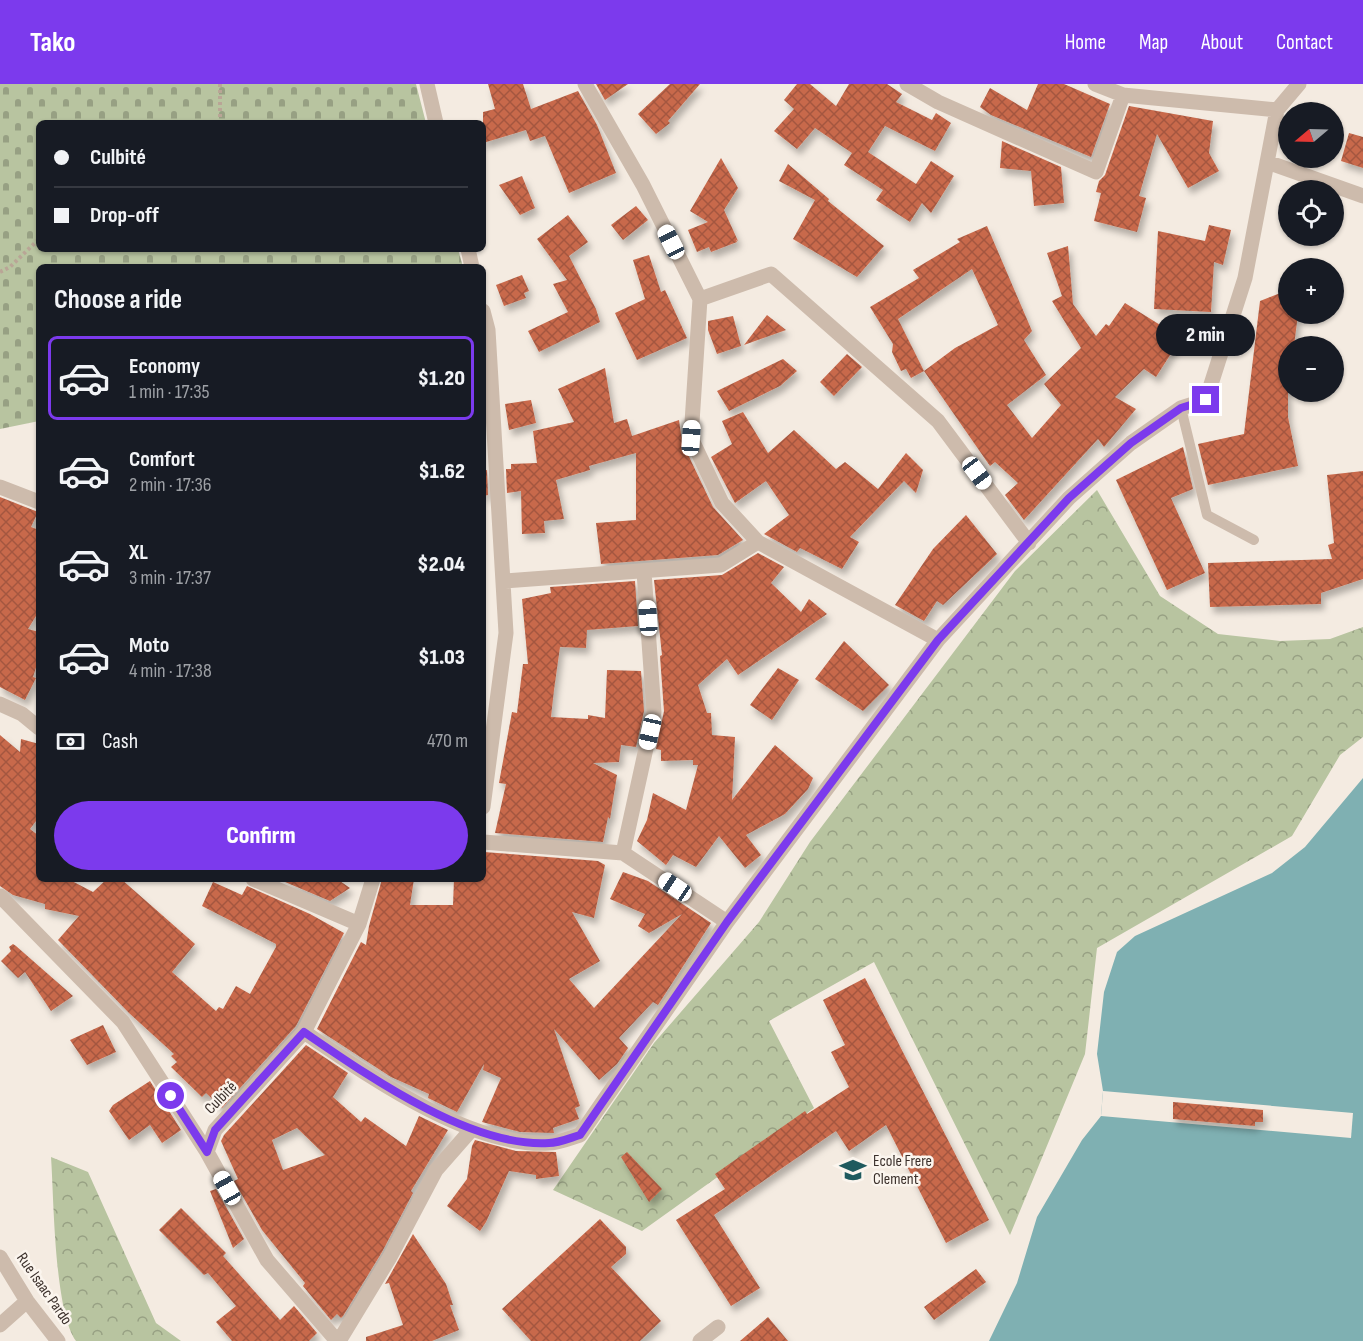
<!DOCTYPE html>
<meta charset="utf-8">
<style>
body{margin:0;font-family:"Sofia Sans Condensed",sans-serif;background:#20242c;color:#f1f3f6;height:100vh;display:flex;flex-direction:column;font-size:22px;white-space:nowrap}
*{box-sizing:border-box;margin:0}
p{font-size:20px;color:#9ea1a6}
.icon{flex:none;width:33px;height:33px;fill:none;stroke:currentColor;stroke-width:2;stroke-linecap:round;stroke-linejoin:round}
.map{position:relative;flex:1;overflow:hidden}
.sheet{position:absolute;left:36px;top:180px;width:450px;height:618px;display:flex;flex-direction:column;background:#171b24;border-radius:9px;box-shadow:0 2px 4px #0004}
.sheet>*{flex:none}
.hud{position:absolute;left:36px;top:36px;width:450px;height:132px;border-radius:9px;box-shadow:0 2px 4px #0004;display:grid;align-content:center;height:132px;padding:0 18px;background:#171b24}
.needle{width:39px;rotate:251deg}
.buttons{position:absolute;left:1278px;top:18px;display:grid;gap:12px}
.buttons a{display:grid;place-items:center;width:66px;height:66px;border-radius:50%;background:#171b24;box-shadow:0 2px 4px #0004;font-size:30px}
.end{position:absolute;width:27px;height:27px;margin:-14px;border:8px solid #7c3aed;background:#fff;box-shadow:0 0 0 3px #fff}
.from{border-radius:50%}
.bubble{position:absolute;height:42px;border-radius:21px;background:#171b24;box-shadow:0 2px 4px #0004;font-size:20px;font-weight:800;line-height:42px;text-align:center}
.car{position:absolute;width:18px;height:36px;margin:-18px -9px;border-radius:8px;box-shadow:0 0 4px 2px #0007;background:linear-gradient(#fff 24%,#345 0 40%,#fff 0 76%,#345 0 86%,#fff 0)}
.hud b{display:flex;align-items:center;gap:21px;height:57px;font-size:22px}
.hud b+b{border-top:2px solid #363941}
.hud i{width:15px;height:15px;background:#f1f3f6}
ul{padding:0;list-style:none}
li{display:flex;align-items:center;gap:18px;height:84px;margin:0 12px 9px;padding:0 6px;border:3px solid transparent;border-radius:9px}
li div{flex:1}
li b{display:block;font-size:22px}
li em{font-style:normal;font-weight:800}
li.current{border-color:#7c3aed}
li>.icon{width:54px;height:54px;stroke-width:1.5}
h2{padding:0 18px;font-size:27px;line-height:72px}
.pay{display:flex;align-items:center;gap:15px;height:66px;padding:0 18px;font-size:22px}
.pay p{margin-inline-start:auto}
.cta{display:flex;gap:12px;margin-top:auto;padding:12px 18px}
.cta a{flex:1;height:69px;border-radius:36px;background:#7c3aed;color:#fff;font-size:24px;font-weight:800;line-height:69px;text-align:center}
header{display:flex;align-items:center;gap:36px;box-sizing:border-box;height:84px;padding:0 30px;background:#7c3aed;color:#fff}
header strong{font-size:28px}
nav{display:flex;gap:33px;margin-inline-start:auto;font-size:21px}
.map>svg:first-child{display:block}
.forest{fill:url(#forest-crowns)}
.cemetery{fill:url(#cemetery-stones)}
.water{fill:#7fb0b2}
.pier{fill:#f4ebe1}
.building{fill:url(#building-cross-hatch);fill-rule:evenodd;filter:url(#shadow)}
.lines{fill:none;stroke-linecap:round;stroke-linejoin:round}
.path{stroke:#b9a596;stroke-width:4;stroke-dasharray:3 3;stroke-linecap:butt}
.lane{stroke:#cdbbac;stroke-width:10}
.street{stroke:#cdbbac;stroke-width:15}
.route{stroke:#7c3aed;stroke-width:8}
.labels{text-anchor:middle;dominant-baseline:central;stroke-width:5;stroke-linejoin:round;paint-order:stroke}
.street-label{font-size:16px;fill:#3b302b;stroke:#fbf5ee}
.poi-label{font-size:16px;fill:#3b302b;stroke:#fbf5ee;text-anchor:start}
</style>
<header>
<strong>Tako</strong>
<nav><a>Home</a><a>Map</a><a>About</a><a>Contact</a></nav>
</header>
<div class="map">
<svg width="1363" height="1257" viewBox="0 0 1363 1257">
<defs>
<pattern id="forest-crowns" width="20" height="18" patternUnits="userSpaceOnUse" patternTransform="scale(1.5)"><rect width="20" height="18" fill="#b8c4a0"/><path d="M2 6a3 3 0 1 1 6 0M12 15a3 3 0 1 1 6 0" fill="none" stroke="#97a083"/></pattern>
<pattern id="cemetery-stones" width="16" height="16" patternUnits="userSpaceOnUse" patternTransform="scale(1.5)"><rect width="16" height="16" fill="#b8c4a0"/><path d="M2 7V4a2 2 0 0 1 4 0v3zM10 15v-3a2 2 0 0 1 4 0v3z" fill="#97a083"/></pattern>
<pattern id="building-cross-hatch" width="8" height="8" patternUnits="userSpaceOnUse" patternTransform="scale(1.5)"><rect width="8" height="8" fill="#c8694b"/><path d="M0 0l8 8M0 8l8-8" fill="none" stroke="#a4573f"/></pattern>
<filter id="shadow"><feDropShadow dx="3.5" dy="6" stdDeviation="3" flood-color="#0004"/></filter>
</defs>
<rect width="100%" height="100%" fill="#f4ebe1"/>
<path class="forest" d="M1097 406 1160 512 1218 550 1280 557 1330 555 1363 543V653L1340 671 1292 752 1097 864 1085 970 1010 1151 874 878 769 937 814 1024 642 1147 553 1106 654 959 759 838 810 758 1015 487Z
M51 1073 88 1088 156 1239 181 1257H76C54 1226 54 1115 51 1073Z"/>
<path class="cemetery" d="M0 0H416L426 39H39V165H458L463 183H39V337L0 345Z"/>
<path class="water" d="M1363 694V1257H989L1017 1199 1037 1133 1082 1056 1101 1032 1103 1007 1097 970 1104 908 1117 868 1135 852 1272 789 1305 763Z"/>
<path class="pier" d="M1103 1007 1353 1029 1351 1054 1101 1032Z"/>
<path class="building" d="M488 0H523L531 25 578 7 597 41 616 89 569 109 545 52 530 57 526 46 483 59V28L495 25Z
M596 0H628L605 16Z
M670 0H700L668 37 670 39 656 50 638 30Z
M797 0H810L836 22 849 0H887L902 10 896 18 932 36 936 29 951 39 935 67 885 42 868 68 916 100 931 77 954 92 931 129 922 119 910 138 876 116 883 106 844 81 852 69 815 44 797 65 774 47 794 25 784 16Z
M1038 0H1064L1110 20 1091 73 991 31 980 23 990 4 1027 26Z
M1129 22 1213 37 1209 69 1219 87 1188 104 1157 50 1139 112 1146 114 1137 148 1094 137 1101 109 1096 108 1099 97 1105 91Z
M1349 49 1363 53V84L1341 77Z
M1002 57 1061 83 1064 119 1034 122 1031 87 1000 84Z
M721 74 738 104 724 126 738 157 736 156 737 158 711 168 709 163 697 168 688 146 708 138 690 127Z
M788 80 829 115 828 117 884 162 857 193 793 155 815 116 779 97Z
M522 92 535 124 520 131 499 101Z
M636 122 648 136 623 156 611 141Z
M568 131 588 158 569 172 596 225 600 238 539 268 528 247 568 228 553 200 567 196 537 155Z
M1209 141 1231 146 1223 181 1214 178 1211 228 1154 225 1158 147 1205 157Z
M987 142 1032 247 1024 256 1046 291 1007 321 1032 354 1061 321 1044 300 1081 264 1052 217 1062 212 1047 169 1068 162 1073 220 1096 252 1106 240 1109 242 1125 219 1181 254 1156 293 1144 285 1115 313 1136 325 1104 363 1098 355 1024 436 1005 411 1018 399 995 378 990 382 924 287 911 294 906 285 901 287 892 268 893 260 870 223 919 194 913 186 960 158 957 155ZM972 185 998 241 955 264 924 287 898 235Z
M649 171 661 208 665 206 687 254 637 276 615 229 645 215 633 176Z
M522 191 529 207 524 209 526 214 504 222 496 201Z
M1288 206V230H1298L1294 262H1288V333L1298 382 1208 401 1198 360 1244 350 1260 217Z
M767 231 786 246 744 261Z
M733 232 741 262 717 270 708 246V237Z
M847 270 862 283 834 312 820 298Z
M783 275 797 287 780 302 729 327 717 307Z
M605 284 614 339 627 335 632 352 679 336 682 358 713 423 743 456 718 471 601 480 596 439 636 436V369L589 382 590 386 556 396 564 435 544 437 545 449 522 450 521 407 507 409 506 385H511V380L537 379 533 347 574 338 558 305Z
M531 316 536 339 509 346 505 320Z
M743 328 768 369 794 346 836 385 845 378 878 405 906 369 923 386 916 409 904 397 850 453 859 458 842 485 800 464 797 468 764 450 789 431 766 397 735 419 711 373 732 360 722 337Z
M1183 363 1193 405 1171 414 1205 489 1167 506 1116 396Z
M487 386 488 411 483 412V387Z
M1363 387V495L1321 509V520L1210 523 1208 479 1332 475 1328 461 1334 459 1327 391Z
M0 413 38 428 31 443 39 446V527L28 545 39 548V574L33 593 36 594 25 616 0 603Z
M966 431 997 470 943 521 937 517 924 537 895 521 933 465Z
M758 469 784 483 771 499 801 528 809 515 827 530 738 591 727 575 698 601 707 629H711L712 651 735 653 732 716 775 661 813 694 808 705 785 730 746 751 761 771 745 784 719 752 696 783 673 771 666 781 637 757 647 736 653 709 686 726 698 681H693V676L661 677V666L656 665 664 627 660 572 662 571 654 496 722 491Z
M635 497 638 542 587 546 586 564 560 563 554 606 551 633 588 635V631L605 634 607 586 641 587 644 627 636 663 621 661 619 678 593 679 617 691 610 735 608 733 603 758 495 749 506 700 499 699 512 628 517 629 523 580H528L522 515 551 509 550 503Z
M844 557 889 601 863 627 815 595Z
M778 584 799 596 772 636 750 621Z
M0 651 20 668 21 655 39 660V733L30 745 39 752V795H68L93 808 107 795H121L195 860 172 888 216 927 219 923 223 925 236 902 250 910 276 863V860L202 822 213 798 242 811 247 802 310 830 344 849 296 942 222 1024 206 1009 202 1013 171 983 177 978 171 972 174 970 129 929 58 856 79 832 45 825V820L13 811 0 802Z
M484 768 598 777 605 781 594 834 572 828 600 877 569 895 594 924 682 830 649 849 638 842 645 830 610 815 623 788 648 797 711 839 658 921 653 918 619 954 628 964 617 980 599 996 554 945 580 1022 575 1024 579 1035 553 1044 554 1049 520 1048 482 1038 501 994 483 986 484 980 457 1028 428 1014 429 1010 391 993 317 945 361 858 366 861 369 842 382 795H414L410 821H453L454 795H483Z
M278 795H337L350 804 330 817Z
M13 860 16 862 73 912 51 927 25 888 18 894 1 877 11 867 9 863Z
M865 894 989 1136 946 1159 886 1041 849 1067 836 1047 714 1131 760 1204 731 1222 676 1136 725 1105 715 1090 805 1027 807 1030 849 1003 831 968 845 961 823 916Z
M103 941 116 968 87 981 70 956Z
M306 961 348 989 333 1013 361 1038 365 1033 406 1062 419 1032 448 1046 411 1107 413 1109 382 1168 343 1232 341 1234 337 1230 331 1236 303 1202 305 1199 262 1146 234 1097 238 1095 221 1057 224 1051ZM297 1044 325 1071 283 1086 272 1056Z
M150 997 181 1046 162 1059 150 1041 129 1056 109 1027 113 1021Z
M1173 1018 1263 1026V1038H1255V1042L1173 1035Z
M475 1056 516 1067 556 1068 559 1092 536 1095V1091L509 1087 486 1138 480 1147 447 1122 467 1095 472 1062Z
M627 1068 662 1105 649 1118 621 1073Z
M216 1105 244 1155 233 1164 210 1107Z
M181 1124 226 1169 223 1172 280 1236 294 1222 317 1249 309 1257H232L216 1238 236 1222 208 1189 204 1191 159 1146Z
M600 1135 626 1163V1170L611 1183 661 1237 640 1257H531L502 1225Z
M413 1150 446 1200 453 1221H450L459 1246 432 1257H366V1253L403 1241 389 1199 385 1200Z
M976 1185 986 1198 934 1236 924 1223Z
M768 1233 788 1257H740Z"/>
<g class="lines">
<path class="path" d="M220 39V0
M0 188 10 183 39 155"/>
<path class="lane" d="M1181 324 1207 431 1254 456"/>
<path class="street" d="M427 0 436 39
M585 0 643 101 700 215 691 354 722 419 758 458 938 556
M907 0 938 18 1096 88 1123 11
M1095 0 1123 11 1277 26 1299 0
M1267 78 1363 112
M468 165 472 183
M700 215 771 190 938 337 1029 459
M483 227 488 246 506 549 483 723
M0 403 39 418
M505 497 721 481 758 458
M0 620 22 630 39 644
M483 758 623 769 727 838
M623 769 654 628 644 488
M253 795 359 840
M0 812 123 938 207 1068 267 1176 337 1257
M304 948C368 991 470 1064 549 1059 559 1059 570 1054 580 1051L727 838 938 556 1069 414 1131 359 1181 324 1206 316 1245 194 1277 26
M207 1068 215 1046 304 948 359 840 373 795
M0 1173 27 1217 58 1257
M0 1241 27 1217
M339 1257 390 1173 436 1086 472 1045
M700 1257 718 1243"/>
</g>
<g class="lines">
<path class="route" d="M171 1012 207 1068 215 1046 304 948C367 991 470 1064 549 1059 559 1059 570 1054 580 1051L727 838 938 556 1069 414 1131 359 1181 324 1206 316"/>
</g>
<defs>
<g id="school-bare" transform="scale(2.07)"><path d="M0-5L7-2L0 1L-7-2ZM-4 1L0 2.5L4 1V4Q0 6-4 4Z" fill="#1f5a5e" stroke="#fbf5ee" stroke-width="2.5" paint-order="stroke"/></g>
</defs>
<g fill-rule="evenodd">
<use href="#school-bare" x="853" y="1086"/>
</g>
<g class="labels">
<g class="street-label">
<text transform="translate(221 1014) rotate(-46)">Culbité</text>
<text transform="translate(44 1205) rotate(55)">Rue Isaac Pardo</text>
</g>
<g class="poi-label">
<text x="873" y="1077">Ecole Frere<tspan x="873" dy="18">Clement</tspan></text>
</g>
</g>
</svg>
<div class="buttons">
<a><svg class="needle" viewBox="-14 -14 28 28"><path d="M0-13l5 13h-10z" fill="#e53935"/><path d="M0 13l5-13h-10z" fill="#9ea1a6"/></svg></a>
<a><svg class="icon" aria-label="locate" viewBox="0 0 24 24"><circle cx="12" cy="12" r="6"/><path d="M12 2v4M12 18v4M2 12h4M18 12h4"/></svg></a>
<a>+</a>
<a>−</a>
</div>
<i class="end from" style="left:171px;top:1012px"></i>
<i class="end" style="left:1206px;top:316px"></i>
<div class="bubble" style="left:1156px;top:230px;width:99px">2 min</div>
<i class="car" style="left:671px;top:158px;rotate:333deg"></i>
<i class="car" style="left:691px;top:354px;rotate:4deg"></i>
<i class="car" style="left:977px;top:389px;rotate:143deg"></i>
<i class="car" style="left:648px;top:534px;rotate:356deg"></i>
<i class="car" style="left:650px;top:648px;rotate:193deg"></i>
<i class="car" style="left:675px;top:803px;rotate:304deg"></i>
<i class="car" style="left:227px;top:1104px;rotate:331deg"></i>
<div class="hud">
<b><i class="from"></i>Culbité</b>
<b><i></i>Drop-off</b>
</div>
<section class="sheet">
<h2>Choose a ride</h2>
<ul>
<li class="current"><svg class="icon" aria-label="car" viewBox="0 0 24 24"><path d="M5 17H2v-5l4-1 3-4h7l3 4 3 1v5h-3M9 17h6M6 11h13"/><circle cx="7" cy="17" r="2"/><circle cx="17" cy="17" r="2"/></svg><div><b>Economy</b><p>1 min · 17:35</p></div><em>$1.20</em></li>
<li><svg class="icon" aria-label="car" viewBox="0 0 24 24"><path d="M5 17H2v-5l4-1 3-4h7l3 4 3 1v5h-3M9 17h6M6 11h13"/><circle cx="7" cy="17" r="2"/><circle cx="17" cy="17" r="2"/></svg><div><b>Comfort</b><p>2 min · 17:36</p></div><em>$1.62</em></li>
<li><svg class="icon" aria-label="car" viewBox="0 0 24 24"><path d="M5 17H2v-5l4-1 3-4h7l3 4 3 1v5h-3M9 17h6M6 11h13"/><circle cx="7" cy="17" r="2"/><circle cx="17" cy="17" r="2"/></svg><div><b>XL</b><p>3 min · 17:37</p></div><em>$2.04</em></li>
<li><svg class="icon" aria-label="car" viewBox="0 0 24 24"><path d="M5 17H2v-5l4-1 3-4h7l3 4 3 1v5h-3M9 17h6M6 11h13"/><circle cx="7" cy="17" r="2"/><circle cx="17" cy="17" r="2"/></svg><div><b>Moto</b><p>4 min · 17:38</p></div><em>$1.03</em></li>
</ul>
<div class="pay"><svg class="icon" aria-label="cash" viewBox="0 0 24 24"><path d="M3 7h18v10H3z"/><circle cx="12" cy="12" r="2"/></svg>Cash<p>470 m</p></div>
<div class="cta"><a>Confirm</a></div>
</section>
</div>
